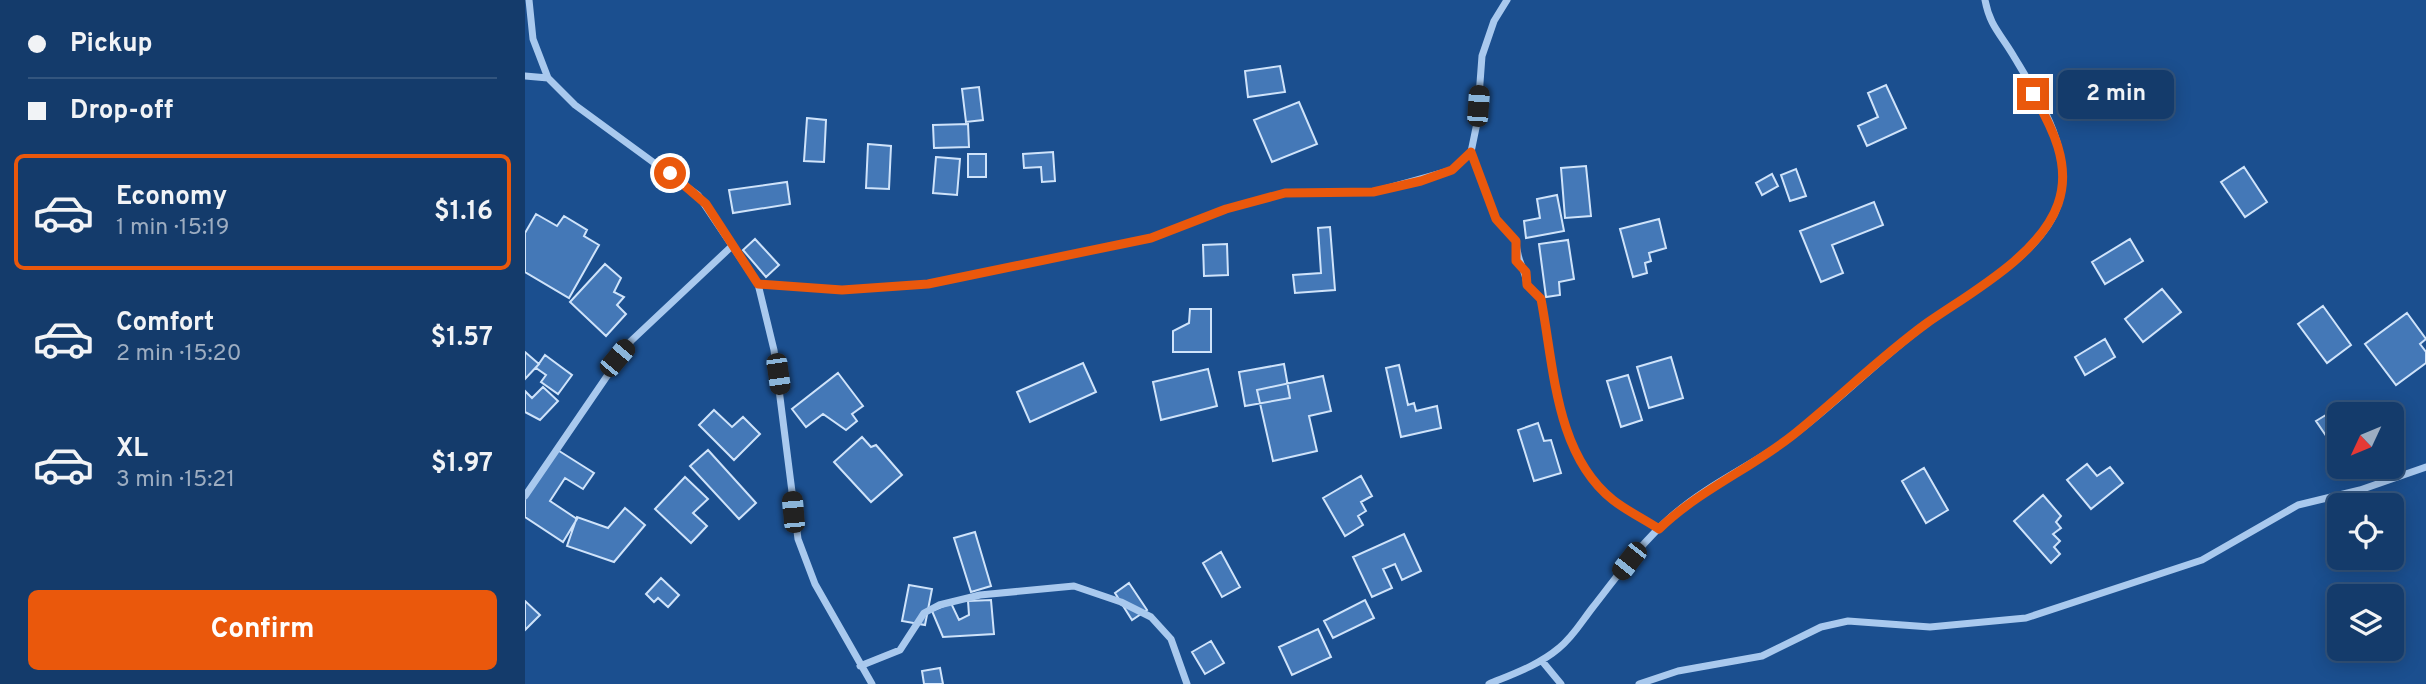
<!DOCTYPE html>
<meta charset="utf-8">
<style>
body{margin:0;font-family:Overpass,sans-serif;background:#1d4271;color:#f1f3f6;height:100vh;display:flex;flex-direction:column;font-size:26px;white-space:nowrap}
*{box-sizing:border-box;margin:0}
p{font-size:23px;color:#9dadc1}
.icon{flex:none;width:38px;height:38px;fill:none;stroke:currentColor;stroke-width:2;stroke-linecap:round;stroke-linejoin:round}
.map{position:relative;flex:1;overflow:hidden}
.sheet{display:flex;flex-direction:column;background:#143b6b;width:525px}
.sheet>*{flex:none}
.banner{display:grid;align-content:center;height:154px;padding:0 28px;background:#143b6b}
.needle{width:46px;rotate:226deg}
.tools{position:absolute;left:1802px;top:402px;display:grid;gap:14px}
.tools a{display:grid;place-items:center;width:77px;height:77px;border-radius:10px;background:#143b6b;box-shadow:0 4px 18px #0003,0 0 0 2px #33557e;font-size:35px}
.end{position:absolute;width:32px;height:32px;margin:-16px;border:9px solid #ea580c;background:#fff;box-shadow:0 0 0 4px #fff}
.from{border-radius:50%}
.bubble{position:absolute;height:49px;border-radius:10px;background:#143b6b;box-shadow:0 4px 18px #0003,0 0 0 2px #33557e;font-size:23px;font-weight:700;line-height:49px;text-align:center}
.car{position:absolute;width:21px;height:42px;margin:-21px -10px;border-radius:9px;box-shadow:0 0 5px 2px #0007;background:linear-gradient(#222 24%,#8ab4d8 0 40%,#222 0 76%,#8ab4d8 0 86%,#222 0)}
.banner b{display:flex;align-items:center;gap:24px;height:66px;font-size:26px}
.banner b+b{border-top:2px solid #33557e}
.banner i{width:18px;height:18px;background:#f1f3f6}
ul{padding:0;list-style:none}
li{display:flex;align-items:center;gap:21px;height:116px;margin:0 14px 10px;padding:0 14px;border:4px solid transparent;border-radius:10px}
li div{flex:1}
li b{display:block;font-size:26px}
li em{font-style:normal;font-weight:700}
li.on{border-color:#ea580c}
li>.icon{width:63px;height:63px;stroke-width:1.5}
.action{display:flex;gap:14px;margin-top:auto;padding:14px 28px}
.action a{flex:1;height:80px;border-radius:10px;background:#ea580c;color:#fff;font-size:28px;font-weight:700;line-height:80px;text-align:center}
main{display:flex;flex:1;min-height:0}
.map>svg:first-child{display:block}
.building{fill:#4478b7;stroke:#cfe3fa;stroke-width:2}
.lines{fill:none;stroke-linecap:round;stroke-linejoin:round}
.street{stroke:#a9c9ee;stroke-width:7}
.route{stroke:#ea580c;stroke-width:9}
</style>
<main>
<section class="sheet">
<div class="banner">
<b><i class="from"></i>Pickup</b>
<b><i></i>Drop-off</b>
</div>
<ul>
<li class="on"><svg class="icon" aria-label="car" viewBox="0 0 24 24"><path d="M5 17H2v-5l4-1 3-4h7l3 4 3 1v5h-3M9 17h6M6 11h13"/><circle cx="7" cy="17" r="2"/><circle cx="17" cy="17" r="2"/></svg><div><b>Economy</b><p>1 min · 15:19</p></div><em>$1.16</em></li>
<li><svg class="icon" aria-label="car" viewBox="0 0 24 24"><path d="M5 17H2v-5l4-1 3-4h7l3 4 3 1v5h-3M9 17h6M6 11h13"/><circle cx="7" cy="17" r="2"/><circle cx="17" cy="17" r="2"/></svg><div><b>Comfort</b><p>2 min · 15:20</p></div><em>$1.57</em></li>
<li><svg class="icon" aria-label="car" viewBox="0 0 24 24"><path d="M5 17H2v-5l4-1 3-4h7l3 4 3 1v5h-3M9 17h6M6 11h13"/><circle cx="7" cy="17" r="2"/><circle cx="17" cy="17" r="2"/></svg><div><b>XL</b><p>3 min · 15:21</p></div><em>$1.97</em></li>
</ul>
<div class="action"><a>Confirm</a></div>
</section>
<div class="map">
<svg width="1901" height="684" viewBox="0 0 1901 684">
<rect width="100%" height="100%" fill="#1b4f8f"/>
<path class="building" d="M755 66 760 92 723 97 720 71Z
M1361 85 1381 128 1342 146 1333 126 1353 117 1343 93Z
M454 87 458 120 441 122 437 89Z
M774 102 792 144 747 162 729 120Z
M282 118 301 120 299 162 279 161Z
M443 124 444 147 409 148 408 125Z
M343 144 366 146 364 189 341 188Z
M528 152 530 181 517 182 516 167 499 168 498 154Z
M443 154H461V177H443Z
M411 157 435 159 432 195 408 193Z
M1061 166 1066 216 1040 218 1036 168Z
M1719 167 1742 202 1720 217 1696 182Z
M1271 169 1281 196 1265 201 1256 175Z
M1247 174 1253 186 1237 195 1231 183Z
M262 182 265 204 208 213 204 190Z
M1032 195 1039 231 1001 238 999 221 1015 218 1012 199Z
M1349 202 1358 225 1307 245 1318 273 1296 282 1275 231Z
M11 214 32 226 39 216 62 230 59 236 74 245 44 298 0 272V233Z
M1134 219 1141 248 1124 253 1126 261 1120 263 1122 273 1108 277 1095 229Z
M805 227 810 290 770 293 768 275 796 273 793 228Z
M230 239 254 265 241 277 218 250Z
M1605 239 1618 261 1580 284 1567 262Z
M1043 240 1049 279 1034 282 1035 295 1021 297 1014 244Z
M702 244 703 275 679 276 678 245Z
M80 264 96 278 89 292 99 297 92 305 101 314 81 336 45 302Z
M1637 289 1656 312 1618 342 1600 319Z
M1798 306 1826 345 1802 363 1773 324Z
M665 309H686V352H648V331L664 323Z
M1882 313 1901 339 1895 344 1901 352V363L1871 385 1840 344Z
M1580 339 1590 357 1560 375 1550 357Z
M0 352 14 364 0 379Z
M20 355 47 375 33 394 16 382 21 375 11 368Z
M1146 357 1158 398 1124 408 1112 367Z
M558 363 571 392 505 422 492 392Z
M759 364 765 398 720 406 714 372Z
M874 365 883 405 889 403 891 411 912 406 916 428 876 437 861 368Z
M683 369 692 406 636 420 628 382Z
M313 373 338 406 327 414 332 421 321 430 298 414 281 427 267 409Z
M1103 375 1117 420 1096 427 1082 381Z
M798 376 806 411 784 416 792 451 748 461 732 390Z
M18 387 33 401 15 420 0 412V391L7 398Z
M1814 407 1819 415H1815V442L1808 446 1791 421Z
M189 410 207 427 218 417 235 434 209 460 174 425Z
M1013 423 1019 441 1026 440 1036 473 1009 481 993 430Z
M337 437 346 447 351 445 377 475 346 502 309 462Z
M31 449 69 473 58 489 40 478 25 501 52 519 38 542 0 517V497Z
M183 450 231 503 214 519 165 466Z
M1562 464 1572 476 1585 467 1598 483 1566 509 1542 480Z
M1399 468 1423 510 1401 523 1377 481Z
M836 476 847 496 836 502 841 511 833 516 838 525 820 536 798 498Z
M160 477 183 499 168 513 182 526 166 543 130 509Z
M1518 495 1536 516 1531 522 1536 528 1528 534 1535 541 1529 547 1535 554 1526 563 1489 521Z
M100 508 120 525 89 562 42 546 52 517 83 528Z
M450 532 466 586 446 592 429 538Z
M879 534 896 571 877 580 870 564 858 569 867 588 847 597 828 557Z
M696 552 715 587 697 597 678 563Z
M136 578 154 595 143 607 133 598 129 602 121 594Z
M604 583 622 610 607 620 590 593Z
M384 585 407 589 400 625 377 621Z
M466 600 469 634 418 637 407 611 426 603 434 620 444 615 443 601Z
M840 600 849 618 808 638 799 621Z
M0 601 15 615 0 630Z
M793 629 806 657 767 675 754 647Z
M686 641 699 663 680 674 667 652Z
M415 668 418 684H399L397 671Z"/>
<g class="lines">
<path class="street" d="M4 0 8 39 23 78 50 105 173 195 233 284 249 350 273 539 290 584 347 684
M0 76 23 78
M946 152 971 219 991 241C992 264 1000 266 1002 285L1016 299C1029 366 1030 454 1088 500 1102 511 1119 519 1134 529
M233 284 317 290 403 284 626 238 701 209 760 193 848 192 927 170 946 152 952 123 957 56 969 21 982 0
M0 496 106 341 208 245
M1017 661 1036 684
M335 666 375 650 399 613 414 605 455 595 549 586 596 602 626 617 646 639 662 684
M964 684C988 674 1014 665 1034 648 1048 637 1057 621 1068 607 1093 575 1117 542 1147 516 1183 484 1228 465 1266 437 1313 402 1353 360 1400 325 1442 293 1518 256 1534 202 1549 151 1513 97 1488 55 1475 33 1465 26 1460 0
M1114 684 1153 671 1237 656 1296 627 1323 621 1405 627 1501 618 1677 560 1773 505 1835 490 1901 467"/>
</g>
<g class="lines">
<path class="route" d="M145 173 181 204 233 284 317 290 403 284 626 238 701 209 760 193 848 192 896 181 927 170 946 152 971 219 991 241V261L1001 272 1002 285 1016 299C1029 366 1030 454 1088 500 1102 511 1119 519 1134 529 1173 491 1225 469 1268 435 1313 399 1355 357 1402 323 1445 293 1515 255 1533 204 1547 165 1527 127 1508 94"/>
</g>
</svg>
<div class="tools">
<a><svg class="needle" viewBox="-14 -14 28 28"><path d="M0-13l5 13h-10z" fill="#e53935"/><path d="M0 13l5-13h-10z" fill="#9dadc1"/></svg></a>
<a><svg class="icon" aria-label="locate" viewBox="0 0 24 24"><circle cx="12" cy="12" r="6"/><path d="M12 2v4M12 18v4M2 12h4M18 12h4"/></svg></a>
<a><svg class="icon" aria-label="layers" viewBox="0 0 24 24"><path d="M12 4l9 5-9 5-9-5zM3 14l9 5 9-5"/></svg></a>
</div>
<i class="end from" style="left:145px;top:173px"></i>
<i class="end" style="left:1508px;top:94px"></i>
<div class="bubble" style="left:1533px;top:70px;width:116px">2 min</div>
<i class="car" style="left:953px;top:106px;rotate:4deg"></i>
<i class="car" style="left:92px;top:358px;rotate:40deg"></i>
<i class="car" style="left:253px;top:374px;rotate:172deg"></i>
<i class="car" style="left:268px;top:512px;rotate:355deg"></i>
<i class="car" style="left:1104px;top:561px;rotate:218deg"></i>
</div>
</main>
